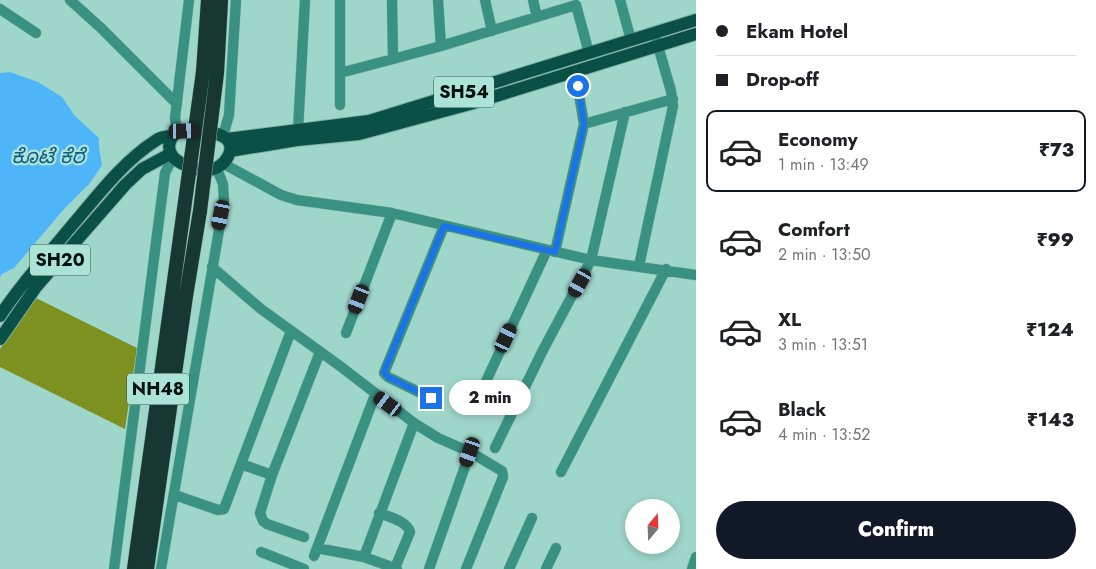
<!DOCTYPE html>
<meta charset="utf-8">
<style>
body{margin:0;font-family:Jost,"Noto Sans Kannada",sans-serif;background:#f2f2f2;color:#202124;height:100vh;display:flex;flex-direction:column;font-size:19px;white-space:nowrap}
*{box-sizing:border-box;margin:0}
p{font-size:16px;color:#757577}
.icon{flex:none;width:28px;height:28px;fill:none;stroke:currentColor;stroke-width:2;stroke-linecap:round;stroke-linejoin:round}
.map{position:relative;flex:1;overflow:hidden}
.drawer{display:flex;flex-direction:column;background:#fff;width:400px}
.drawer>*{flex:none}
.top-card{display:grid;align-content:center;height:110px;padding:0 20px;background:#fff}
.needle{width:32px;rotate:19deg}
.buttons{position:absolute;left:625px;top:499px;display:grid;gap:10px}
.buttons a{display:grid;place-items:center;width:55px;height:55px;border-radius:50%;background:#fff;box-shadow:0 2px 8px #0003;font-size:25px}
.end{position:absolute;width:22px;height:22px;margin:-11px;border:6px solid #1a73e8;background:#fff;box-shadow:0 0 0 2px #fff}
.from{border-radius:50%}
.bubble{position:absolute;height:35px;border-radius:18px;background:#fff;box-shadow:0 2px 8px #0003;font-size:16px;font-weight:800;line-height:35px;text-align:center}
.car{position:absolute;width:15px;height:30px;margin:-15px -8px;border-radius:6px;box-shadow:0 0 4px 1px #0007;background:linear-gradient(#222 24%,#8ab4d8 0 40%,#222 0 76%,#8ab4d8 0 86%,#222 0)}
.top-card b{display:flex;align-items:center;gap:18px;height:48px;font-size:19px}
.top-card b+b{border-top:1px solid #e0e0e0}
.top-card i{width:12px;height:12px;background:#202124}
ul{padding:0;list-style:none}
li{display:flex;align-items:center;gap:15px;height:82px;margin:0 10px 8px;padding:0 10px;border:2px solid transparent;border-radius:10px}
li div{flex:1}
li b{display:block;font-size:19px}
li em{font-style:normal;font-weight:800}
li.current{border-color:#111827}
li>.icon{width:45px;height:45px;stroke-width:1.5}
.primary-button{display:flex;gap:10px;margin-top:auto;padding:10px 20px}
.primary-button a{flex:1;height:58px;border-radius:30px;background:#111827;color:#fff;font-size:20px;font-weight:800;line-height:58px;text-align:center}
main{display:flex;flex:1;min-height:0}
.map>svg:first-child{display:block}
.forest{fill:#7d9121}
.water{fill:#4eb6f8}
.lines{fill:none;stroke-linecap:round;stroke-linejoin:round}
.minor-casing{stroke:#82b2a8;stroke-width:11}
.major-casing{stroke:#82b2a8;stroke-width:14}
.highway-casing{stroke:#82b2a8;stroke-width:15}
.minor{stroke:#389181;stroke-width:10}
.major{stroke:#0b5046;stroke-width:12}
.highway{stroke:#173731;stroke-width:14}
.highway-bridge-casing{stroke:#82b2a8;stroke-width:15;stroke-linecap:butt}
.highway-bridge{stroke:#173731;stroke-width:14}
.route{stroke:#1a73e8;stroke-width:6}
.labels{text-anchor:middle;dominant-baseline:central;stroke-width:4.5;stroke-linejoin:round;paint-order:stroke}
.shield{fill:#ace3d7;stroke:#344f49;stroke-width:1}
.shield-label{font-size:18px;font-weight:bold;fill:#00100c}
.water-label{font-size:20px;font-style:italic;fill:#0e5d88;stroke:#ace3d7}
</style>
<main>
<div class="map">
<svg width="696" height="569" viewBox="0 0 696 569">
<rect width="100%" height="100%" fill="#9fd6ca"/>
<path class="forest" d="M36 298 137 348 125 429 0 367V349Z"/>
<path class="water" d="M10 72 38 82 62 97 75 116 99 138V148L102 165 90 183 64 209 14 268 2 274 0 277V73Z"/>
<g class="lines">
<g class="minor-casing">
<path id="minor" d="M70 0 101 28 177 104
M340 0V105
M485 0 492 31
M533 0 537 17
M620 0 631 40
M0 9 36 33
M441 46 576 5 589 53
M393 59 441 46 438 0
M340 73 393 59 392 0
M584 124 673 99
M298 130 305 0
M177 133 175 118 189 0
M223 136 229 115 236 0
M224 164 281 195 297 200 392 213 591 260 696 275
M555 252 584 124 575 71
M639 266 673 106 671 91 656 39
M212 267 261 309 340 366 414 423 438 438 470 452 502 471 503 477 466 569
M346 333 392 213
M482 390 547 250
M431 398 388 377 384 373 444 226
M495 448 543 350 591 260 625 112
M241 464 272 475
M561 472 666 269
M175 495 218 510 224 509 291 331
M379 513C389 517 407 521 410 532L395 568
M304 537 267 524 263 521 260 513 272 475 320 352
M317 548 364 557 397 569
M261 552 304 569
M314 556 375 395
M364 557 414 423
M114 569 164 181 165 173 173 157
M161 569 224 201 223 184 217 169
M429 569 470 452
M509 569 532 518
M546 569 556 548
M692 569 696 557"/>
</g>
<g class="major-casing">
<path id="major" d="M184 131C197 131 211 130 222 136 241 145 224 170 208 170 193 170 164 161 170 142 172 134 177 133 184 131Z
M227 139 369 121 696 20
M230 151 297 140 359 134 374 130 470 104 696 34
M0 316C20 285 45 258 69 229 95 199 121 163 155 141 160 137 166 136 173 136
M0 339 36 287 125 185 142 169 170 154"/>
</g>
<g class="highway-casing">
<path id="highway" d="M203 72 208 0
M217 73 221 0
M134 569 184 209
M147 569 186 296 200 211"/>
</g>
<use href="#minor" class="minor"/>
<use href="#major" class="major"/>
<use href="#highway" class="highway"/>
<g class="highway-bridge-casing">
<path id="highway-bridge" d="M184 209 203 72
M200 211 217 73"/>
</g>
<use href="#highway-bridge" class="highway-bridge"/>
</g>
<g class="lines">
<path class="route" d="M431 398 388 377 384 372 444 226 555 252 584 124 578 86"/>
</g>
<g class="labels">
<g class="shield">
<rect x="434" y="76.5" width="60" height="31" rx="4"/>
<rect x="30" y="244.5" width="60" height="31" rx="4"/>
<rect x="127" y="373.5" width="62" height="31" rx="4"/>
</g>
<g class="shield-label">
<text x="464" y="92">SH54</text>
<text x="60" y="260">SH20</text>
<text x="158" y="389">NH48</text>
</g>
<g class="water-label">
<text x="48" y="156">ಕೊಟೆ ಕೆರೆ</text>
</g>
</g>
</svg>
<div class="buttons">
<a><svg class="needle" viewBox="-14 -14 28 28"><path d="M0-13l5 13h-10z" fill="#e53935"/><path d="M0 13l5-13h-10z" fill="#757577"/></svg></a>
</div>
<i class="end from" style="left:578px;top:86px"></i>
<i class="end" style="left:431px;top:398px"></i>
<div class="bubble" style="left:449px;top:380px;width:82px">2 min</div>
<i class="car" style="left:184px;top:131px;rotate:89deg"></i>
<i class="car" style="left:221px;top:215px;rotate:191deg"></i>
<i class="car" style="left:580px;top:283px;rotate:209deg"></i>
<i class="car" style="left:359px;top:299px;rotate:201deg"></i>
<i class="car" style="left:506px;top:338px;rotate:25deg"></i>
<i class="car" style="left:388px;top:404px;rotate:306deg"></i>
<i class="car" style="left:470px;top:452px;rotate:199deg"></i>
</div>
<section class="drawer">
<div class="top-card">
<b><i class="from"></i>Ekam Hotel</b>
<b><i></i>Drop-off</b>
</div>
<ul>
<li class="current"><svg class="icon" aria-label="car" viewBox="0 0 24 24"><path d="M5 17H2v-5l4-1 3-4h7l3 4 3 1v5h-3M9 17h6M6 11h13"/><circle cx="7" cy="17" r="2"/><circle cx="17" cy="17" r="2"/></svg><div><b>Economy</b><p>1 min · 13:49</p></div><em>₹73</em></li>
<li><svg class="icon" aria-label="car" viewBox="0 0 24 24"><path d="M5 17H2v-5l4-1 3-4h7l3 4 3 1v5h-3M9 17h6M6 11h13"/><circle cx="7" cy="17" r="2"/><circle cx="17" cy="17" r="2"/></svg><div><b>Comfort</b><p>2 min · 13:50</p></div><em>₹99</em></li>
<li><svg class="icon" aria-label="car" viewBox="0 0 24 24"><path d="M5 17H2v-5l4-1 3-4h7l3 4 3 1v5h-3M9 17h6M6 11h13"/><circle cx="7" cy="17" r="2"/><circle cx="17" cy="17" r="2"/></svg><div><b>XL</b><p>3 min · 13:51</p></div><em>₹124</em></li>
<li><svg class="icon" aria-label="car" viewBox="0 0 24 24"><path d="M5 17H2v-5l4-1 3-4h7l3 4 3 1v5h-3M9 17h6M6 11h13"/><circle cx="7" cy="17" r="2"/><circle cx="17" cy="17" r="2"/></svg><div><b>Black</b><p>4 min · 13:52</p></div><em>₹143</em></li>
</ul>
<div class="primary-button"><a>Confirm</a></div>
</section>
</main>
